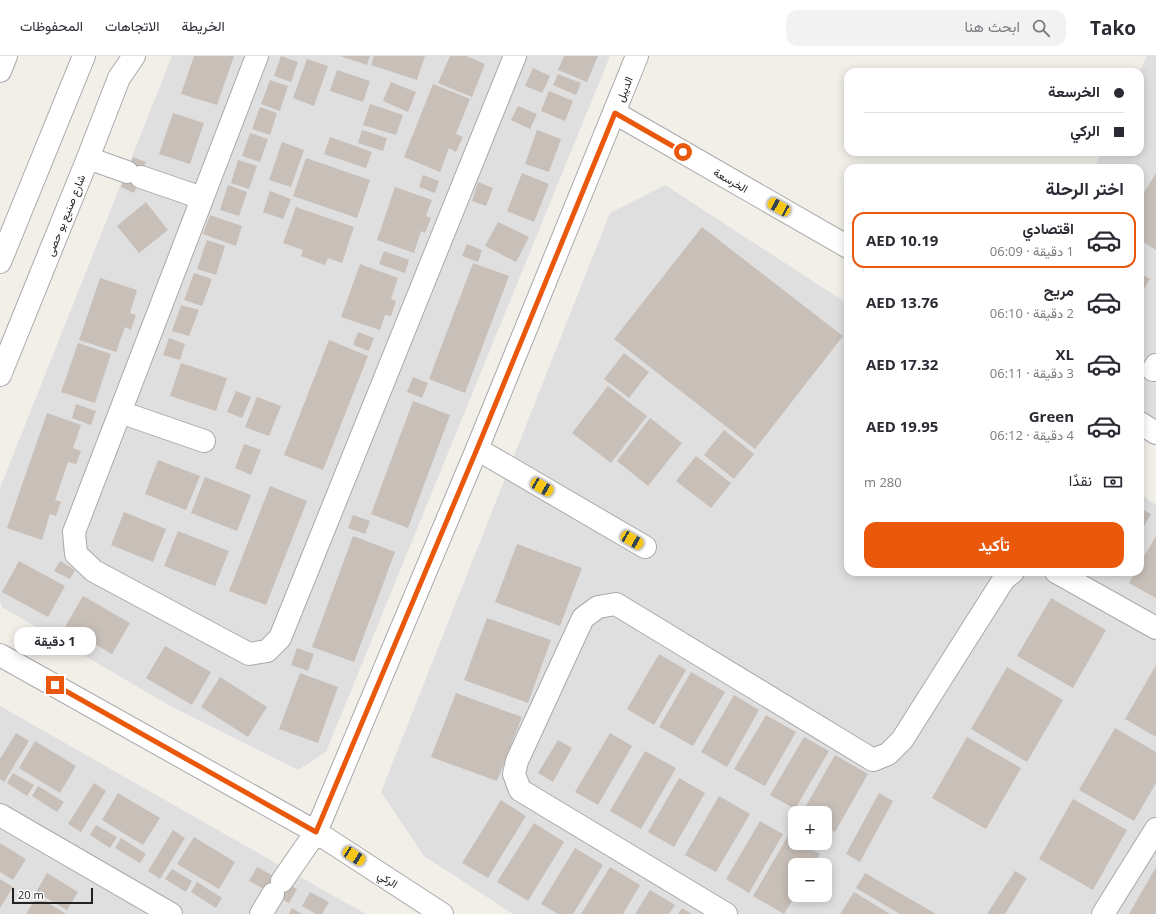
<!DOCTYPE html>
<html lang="ar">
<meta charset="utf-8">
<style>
body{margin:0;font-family:"Open Sans",Vazirmatn,sans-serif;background:#f2f2f3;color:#2b2b33;direction:rtl;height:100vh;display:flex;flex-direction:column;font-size:15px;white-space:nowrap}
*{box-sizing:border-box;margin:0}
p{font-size:13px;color:#7c7c81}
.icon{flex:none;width:22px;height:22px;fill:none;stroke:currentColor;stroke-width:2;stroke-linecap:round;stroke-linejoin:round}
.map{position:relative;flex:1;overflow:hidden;direction:ltr}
.details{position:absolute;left:844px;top:108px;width:300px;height:412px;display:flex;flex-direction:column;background:#fff;border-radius:12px;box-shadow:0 2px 10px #0003;direction:rtl}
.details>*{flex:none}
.guide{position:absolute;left:844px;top:12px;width:300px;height:88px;border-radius:12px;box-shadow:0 2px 10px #0003;direction:rtl;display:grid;align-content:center;height:88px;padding:0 20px;background:#fff}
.buttons{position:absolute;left:788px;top:750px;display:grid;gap:8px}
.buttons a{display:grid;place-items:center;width:44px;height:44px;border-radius:8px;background:#fff;box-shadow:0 2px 10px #0003;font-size:20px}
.scale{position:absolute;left:12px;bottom:10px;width:81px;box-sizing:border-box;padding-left:4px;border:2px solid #222;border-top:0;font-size:11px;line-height:14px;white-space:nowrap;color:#222;-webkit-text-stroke:3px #fff;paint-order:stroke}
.end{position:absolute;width:18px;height:18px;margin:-9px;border:5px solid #ea580c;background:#fff;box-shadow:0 0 0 2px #fff}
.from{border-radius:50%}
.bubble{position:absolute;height:28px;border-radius:12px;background:#fff;box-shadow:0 2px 10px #0003;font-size:13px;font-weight:700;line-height:28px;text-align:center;direction:rtl}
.car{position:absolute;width:12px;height:24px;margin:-12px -6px;border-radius:5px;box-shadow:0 0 3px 1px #0007;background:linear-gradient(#f5c518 24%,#345 0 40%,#f5c518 0 76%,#345 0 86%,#f5c518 0)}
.guide b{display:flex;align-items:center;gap:14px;height:38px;font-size:15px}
.guide b+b{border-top:1px solid #e1e1e2}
.guide i{width:10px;height:10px;background:#2b2b33}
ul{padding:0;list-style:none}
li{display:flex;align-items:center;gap:12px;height:56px;margin:0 8px 6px;padding:0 12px;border:2px solid transparent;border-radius:12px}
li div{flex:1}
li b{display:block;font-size:15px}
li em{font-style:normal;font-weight:700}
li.active{border-color:#ea580c}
li>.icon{width:36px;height:36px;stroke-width:1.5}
h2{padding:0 20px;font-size:18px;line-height:48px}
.pay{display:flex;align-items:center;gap:10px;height:44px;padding:0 20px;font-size:15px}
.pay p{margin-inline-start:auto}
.primary-button{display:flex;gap:8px;margin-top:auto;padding:8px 20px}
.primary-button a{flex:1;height:46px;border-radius:12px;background:#ea580c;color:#fff;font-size:16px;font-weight:700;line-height:46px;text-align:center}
header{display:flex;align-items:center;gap:24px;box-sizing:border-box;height:56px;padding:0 20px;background:#fff;border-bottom:1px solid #e1e1e2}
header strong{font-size:19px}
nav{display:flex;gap:22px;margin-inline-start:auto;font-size:14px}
.search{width:280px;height:36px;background:#f2f2f3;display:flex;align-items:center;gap:10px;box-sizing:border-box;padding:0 14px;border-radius:12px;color:#7c7c81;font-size:15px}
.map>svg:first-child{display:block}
.residential{fill:#e0dfdf;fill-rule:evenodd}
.building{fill:#c7bfb8}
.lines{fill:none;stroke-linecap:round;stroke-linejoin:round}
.minor-casing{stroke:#a9a9a9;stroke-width:24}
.minor{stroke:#fff;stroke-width:22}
.route{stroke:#ea580c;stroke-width:5}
.labels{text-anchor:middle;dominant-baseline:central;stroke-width:3.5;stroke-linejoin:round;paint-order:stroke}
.street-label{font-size:11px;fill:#222;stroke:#fff}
</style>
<header>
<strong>Tako</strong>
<div class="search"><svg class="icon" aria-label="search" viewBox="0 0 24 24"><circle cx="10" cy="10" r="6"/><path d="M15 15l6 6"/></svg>ابحث هنا</div>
<nav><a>الخريطة</a><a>الاتجاهات</a><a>المحفوظات</a></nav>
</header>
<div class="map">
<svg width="1156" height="858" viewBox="0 0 1156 858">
<rect width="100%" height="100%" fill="#f2efe9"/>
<path class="residential" d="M172 0H610L326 696 298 714 172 651 2 551 0 546V432Z
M1147 0H1156V365L1140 355V112H1094L1102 96H1140V16H1139Z
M665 129 848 248V516H1140V438L1156 449V858H513L424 800 381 736 610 157ZM795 757H825V787H795ZM795 809H825V839H795Z
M0 650 332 839 366 858H0Z"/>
<path class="building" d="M194 0H234L217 49 181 38Z
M281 0 298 6 291 26 274 20Z
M340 0H370L367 9Z
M374 0H425L417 24 371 9Z
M450 0H466L485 8 472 41 438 27Z
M564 0H598L587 26 558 14Z
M307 3 328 10 314 50 293 42Z
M533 12 550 20 542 37 525 30Z
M337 14 370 25 363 46 330 35Z
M558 18 581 27 576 39 553 29Z
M270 24 288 30 280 55 261 48Z
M391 26 416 36 408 56 383 45Z
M433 28 470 43 456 78 463 81 456 96 449 92 440 116 404 101Z
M549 35 573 45 565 65 541 55Z
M370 48 403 59 396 79 363 69Z
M518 50 537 58 530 73 511 64Z
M260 51 277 57 270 79 252 73Z
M173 57 204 67 190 108 159 98Z
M362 74 387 82 383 95 358 87Z
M537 74 561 83 549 116 525 108Z
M250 77 268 83 260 106 242 100Z
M330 81 372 96 366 112 324 98Z
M282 86 304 94 291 131 269 124Z
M133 101 146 106 134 137 121 131Z
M306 102 370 124 357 162 293 140Z
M238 104 257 110 249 133 231 127Z
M522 117 549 128 534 166 507 155Z
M1156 117V194L1140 184V143Z
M423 119 439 125 435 137 419 131Z
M478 126 493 132 486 150 472 145Z
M228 129 247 136 239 160 220 154Z
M395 131 432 144 426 160 431 162 425 177 421 175 414 197 377 184Z
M270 135 291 143 283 163 263 156Z
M146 146 168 174 139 197 117 170Z
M296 151 354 171 342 207 328 202 325 209 301 200 303 194 283 187Z
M210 159 242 170 236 190 203 178Z
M498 166 529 181 516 206 485 190Z
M702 171 843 280 755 393 614 283Z
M207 184 225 190 216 219 197 213Z
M467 188 482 194 478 206 462 200Z
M384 195 409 204 405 217 379 208Z
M473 207 509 220 465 337 429 323Z
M360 208 398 222 391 243 396 245 391 260 385 259 380 274 341 261Z
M194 217 212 223 202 250 184 244Z
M1140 217 1150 223 1140 240Z
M100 222 137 234 130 257 136 259 131 274 125 271 116 296 79 284Z
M181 249 199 254 189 280 172 275Z
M358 276 374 282 369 295 353 289Z
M169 282 185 288 180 304 163 299Z
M329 284 368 300 323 414 284 399Z
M78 287 111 298 95 347 61 336Z
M624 297 649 316 629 342 604 323Z
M181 307 227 322 216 355 170 340Z
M413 321 428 327 422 342 407 336Z
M608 330 647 360 611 407 572 377Z
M236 335 251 341 242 362 227 356Z
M257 341 281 350 269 380 245 371Z
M413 345 450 359 408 472 371 458Z
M76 348 96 355 91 369 72 362Z
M47 357 81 369 73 392 81 395 76 408 68 406 55 444 61 446 56 460 50 458 42 484 7 472Z
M650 362 682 387 648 430 617 405Z
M724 374 754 398 734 423 704 399Z
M244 388 261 394 251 419 235 412Z
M696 400 731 427 711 452 676 425Z
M158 404 200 420 186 454 145 438Z
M205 421 251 439 237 475 191 457Z
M270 430 307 445 266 549 229 535Z
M1140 452 1151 458 1140 477Z
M124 456 166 473 153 506 111 489Z
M353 459 370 465 365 478 348 472Z
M178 475 229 495 215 530 164 510Z
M353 480 395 496 354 606 312 591Z
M1156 480V542L1129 527 1135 516H1140V507Z
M517 488 582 512 560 570 495 546Z
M19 505 65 530 48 561 2 536Z
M60 505 75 514 70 523 54 515Z
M1107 516H1117L1115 521Z
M83 540 130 567 112 598 65 571Z
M1051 542 1106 574 1073 632 1017 600Z
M487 562 551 584 528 647 464 624Z
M165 590 211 616 192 649 146 622Z
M297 592 314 598 308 615 291 609Z
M659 598 686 614 654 669 627 653Z
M1156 609V681L1125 663Z
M1007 611 1063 644 1027 706 971 673Z
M691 616 725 636 693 690 659 671Z
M300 617 338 631 318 687 279 673Z
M220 621 267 651 248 681 201 651Z
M456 637 522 661 497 725 431 701Z
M734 639 759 654 727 711 701 696Z
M766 659 796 676 765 730 734 713Z
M1115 672 1156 696V727L1134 765 1079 734Z
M16 677 29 685 4 726 0 723V703Z
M610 677 632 690 598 749 575 736Z
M804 681 829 695 795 753 770 739Z
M967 681 1021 712 986 773 932 742Z
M558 684 572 692 553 726 538 717Z
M35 685 76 710 60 737 19 712Z
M645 695 676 712 641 773 610 755Z
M835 699 868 718 835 776 825 771V757H802Z
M13 717 34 729 27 740 7 727Z
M679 722 705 737 674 791 648 776Z
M94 727 106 735 81 776 68 768Z
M38 730 64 746 57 756 32 740Z
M118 737 160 762 143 789 102 764Z
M879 737 893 745 860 806 846 798Z
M719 740 750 758 716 816 685 799Z
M1073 743 1127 774 1093 834 1039 803Z
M501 744 526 760 488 822 462 807Z
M760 765 783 778 749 837 726 823Z
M534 767 564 786 528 845 497 826Z
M96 769 117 781 110 792 90 779Z
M173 774 185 782 160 823 148 815Z
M788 780 795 784V787H801L820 798 813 809H795V839H796L784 858 753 840Z
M194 781 235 806 219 833 177 808Z
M121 782 146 798 140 807 115 792Z
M0 787 26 803 13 824 0 816Z
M575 792 603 809 573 858H558L541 848Z
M257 811 297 833 289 847 249 825Z
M610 811 640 829 623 858H581Z
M1156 811V858H1129Z
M172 813 192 825 186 836 165 823Z
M1015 815 1027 822 1005 858H987Z
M47 817 78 836 67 854 36 836Z
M865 817 936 858H900L856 832Z
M0 823 13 831 0 852Z
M197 826 222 842 216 852 191 836Z
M650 834 675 849 669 858H635Z
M310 836 329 846 322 858H316L302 850Z
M854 836 890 858H840Z
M37 840 66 858H26Z
M292 852 302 858H289Z
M682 852 692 858H678Z"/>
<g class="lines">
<g class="minor-casing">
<path id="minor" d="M257 0 74 476 76 498 94 515 249 598 267 595 280 582 515 0
M0 15 6 0
M615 57 848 191
M88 102 127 116
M141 121 202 142
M0 206 84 0
M1153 314 1156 309
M0 319 88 102 119 22 134 0
M120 356 204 385
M1140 367 1156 377
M477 393 645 491
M1056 516 1156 572
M0 599 316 776 442 858
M0 759 171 858
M282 825 316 776 477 393 637 0
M261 858 273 838
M726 858 520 734 514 718 517 705 583 562 598 551 616 548 873 704 888 698 902 684 1004 523 1013 516
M1103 858 1156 773"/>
</g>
<use href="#minor" class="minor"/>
</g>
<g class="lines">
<path class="route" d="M55 629 316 776 477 393 615 57 683 96"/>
</g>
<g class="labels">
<g class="street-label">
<text transform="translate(624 33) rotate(-68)">الديبل</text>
<text transform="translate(731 124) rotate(30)">الخرسعة</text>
<text transform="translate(65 159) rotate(-68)">شارع صنيع بو حصى</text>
<text transform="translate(388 823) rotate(33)">الركي</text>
</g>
</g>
</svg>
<div class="buttons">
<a>+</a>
<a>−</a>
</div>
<div class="scale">20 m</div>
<i class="end from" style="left:683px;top:96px"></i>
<i class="end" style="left:55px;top:629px"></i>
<div class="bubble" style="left:14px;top:571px;width:82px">1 دقيقة</div>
<i class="car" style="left:779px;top:151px;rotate:299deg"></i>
<i class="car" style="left:542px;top:431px;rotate:120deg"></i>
<i class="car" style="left:632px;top:484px;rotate:120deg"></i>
<i class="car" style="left:354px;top:800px;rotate:123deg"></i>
<div class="guide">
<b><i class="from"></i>الخرسعة</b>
<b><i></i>الركي</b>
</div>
<section class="details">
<h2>اختر الرحلة</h2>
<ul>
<li class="active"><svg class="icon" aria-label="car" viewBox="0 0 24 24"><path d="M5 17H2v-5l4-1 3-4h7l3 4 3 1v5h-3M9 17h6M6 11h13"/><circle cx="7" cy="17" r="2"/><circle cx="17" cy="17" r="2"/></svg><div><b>اقتصادي</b><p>1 دقيقة · 06:09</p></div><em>AED 10.19</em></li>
<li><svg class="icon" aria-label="car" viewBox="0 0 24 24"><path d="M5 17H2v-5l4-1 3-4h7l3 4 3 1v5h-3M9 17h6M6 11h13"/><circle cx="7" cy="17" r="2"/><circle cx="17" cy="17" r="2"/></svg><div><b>مريح</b><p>2 دقيقة · 06:10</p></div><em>AED 13.76</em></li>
<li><svg class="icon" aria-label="car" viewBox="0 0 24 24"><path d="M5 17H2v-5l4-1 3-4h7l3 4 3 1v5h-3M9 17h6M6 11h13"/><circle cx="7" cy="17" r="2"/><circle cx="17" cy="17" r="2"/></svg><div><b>XL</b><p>3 دقيقة · 06:11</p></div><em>AED 17.32</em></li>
<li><svg class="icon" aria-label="car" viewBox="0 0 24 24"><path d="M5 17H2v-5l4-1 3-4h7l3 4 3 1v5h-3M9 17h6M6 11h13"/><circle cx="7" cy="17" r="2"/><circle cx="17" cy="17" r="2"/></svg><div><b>Green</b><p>4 دقيقة · 06:12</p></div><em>AED 19.95</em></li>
</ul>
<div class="pay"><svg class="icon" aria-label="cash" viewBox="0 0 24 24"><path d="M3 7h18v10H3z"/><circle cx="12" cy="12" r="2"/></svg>نقدًا<p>280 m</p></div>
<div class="primary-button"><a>تأكيد</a></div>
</section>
</div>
